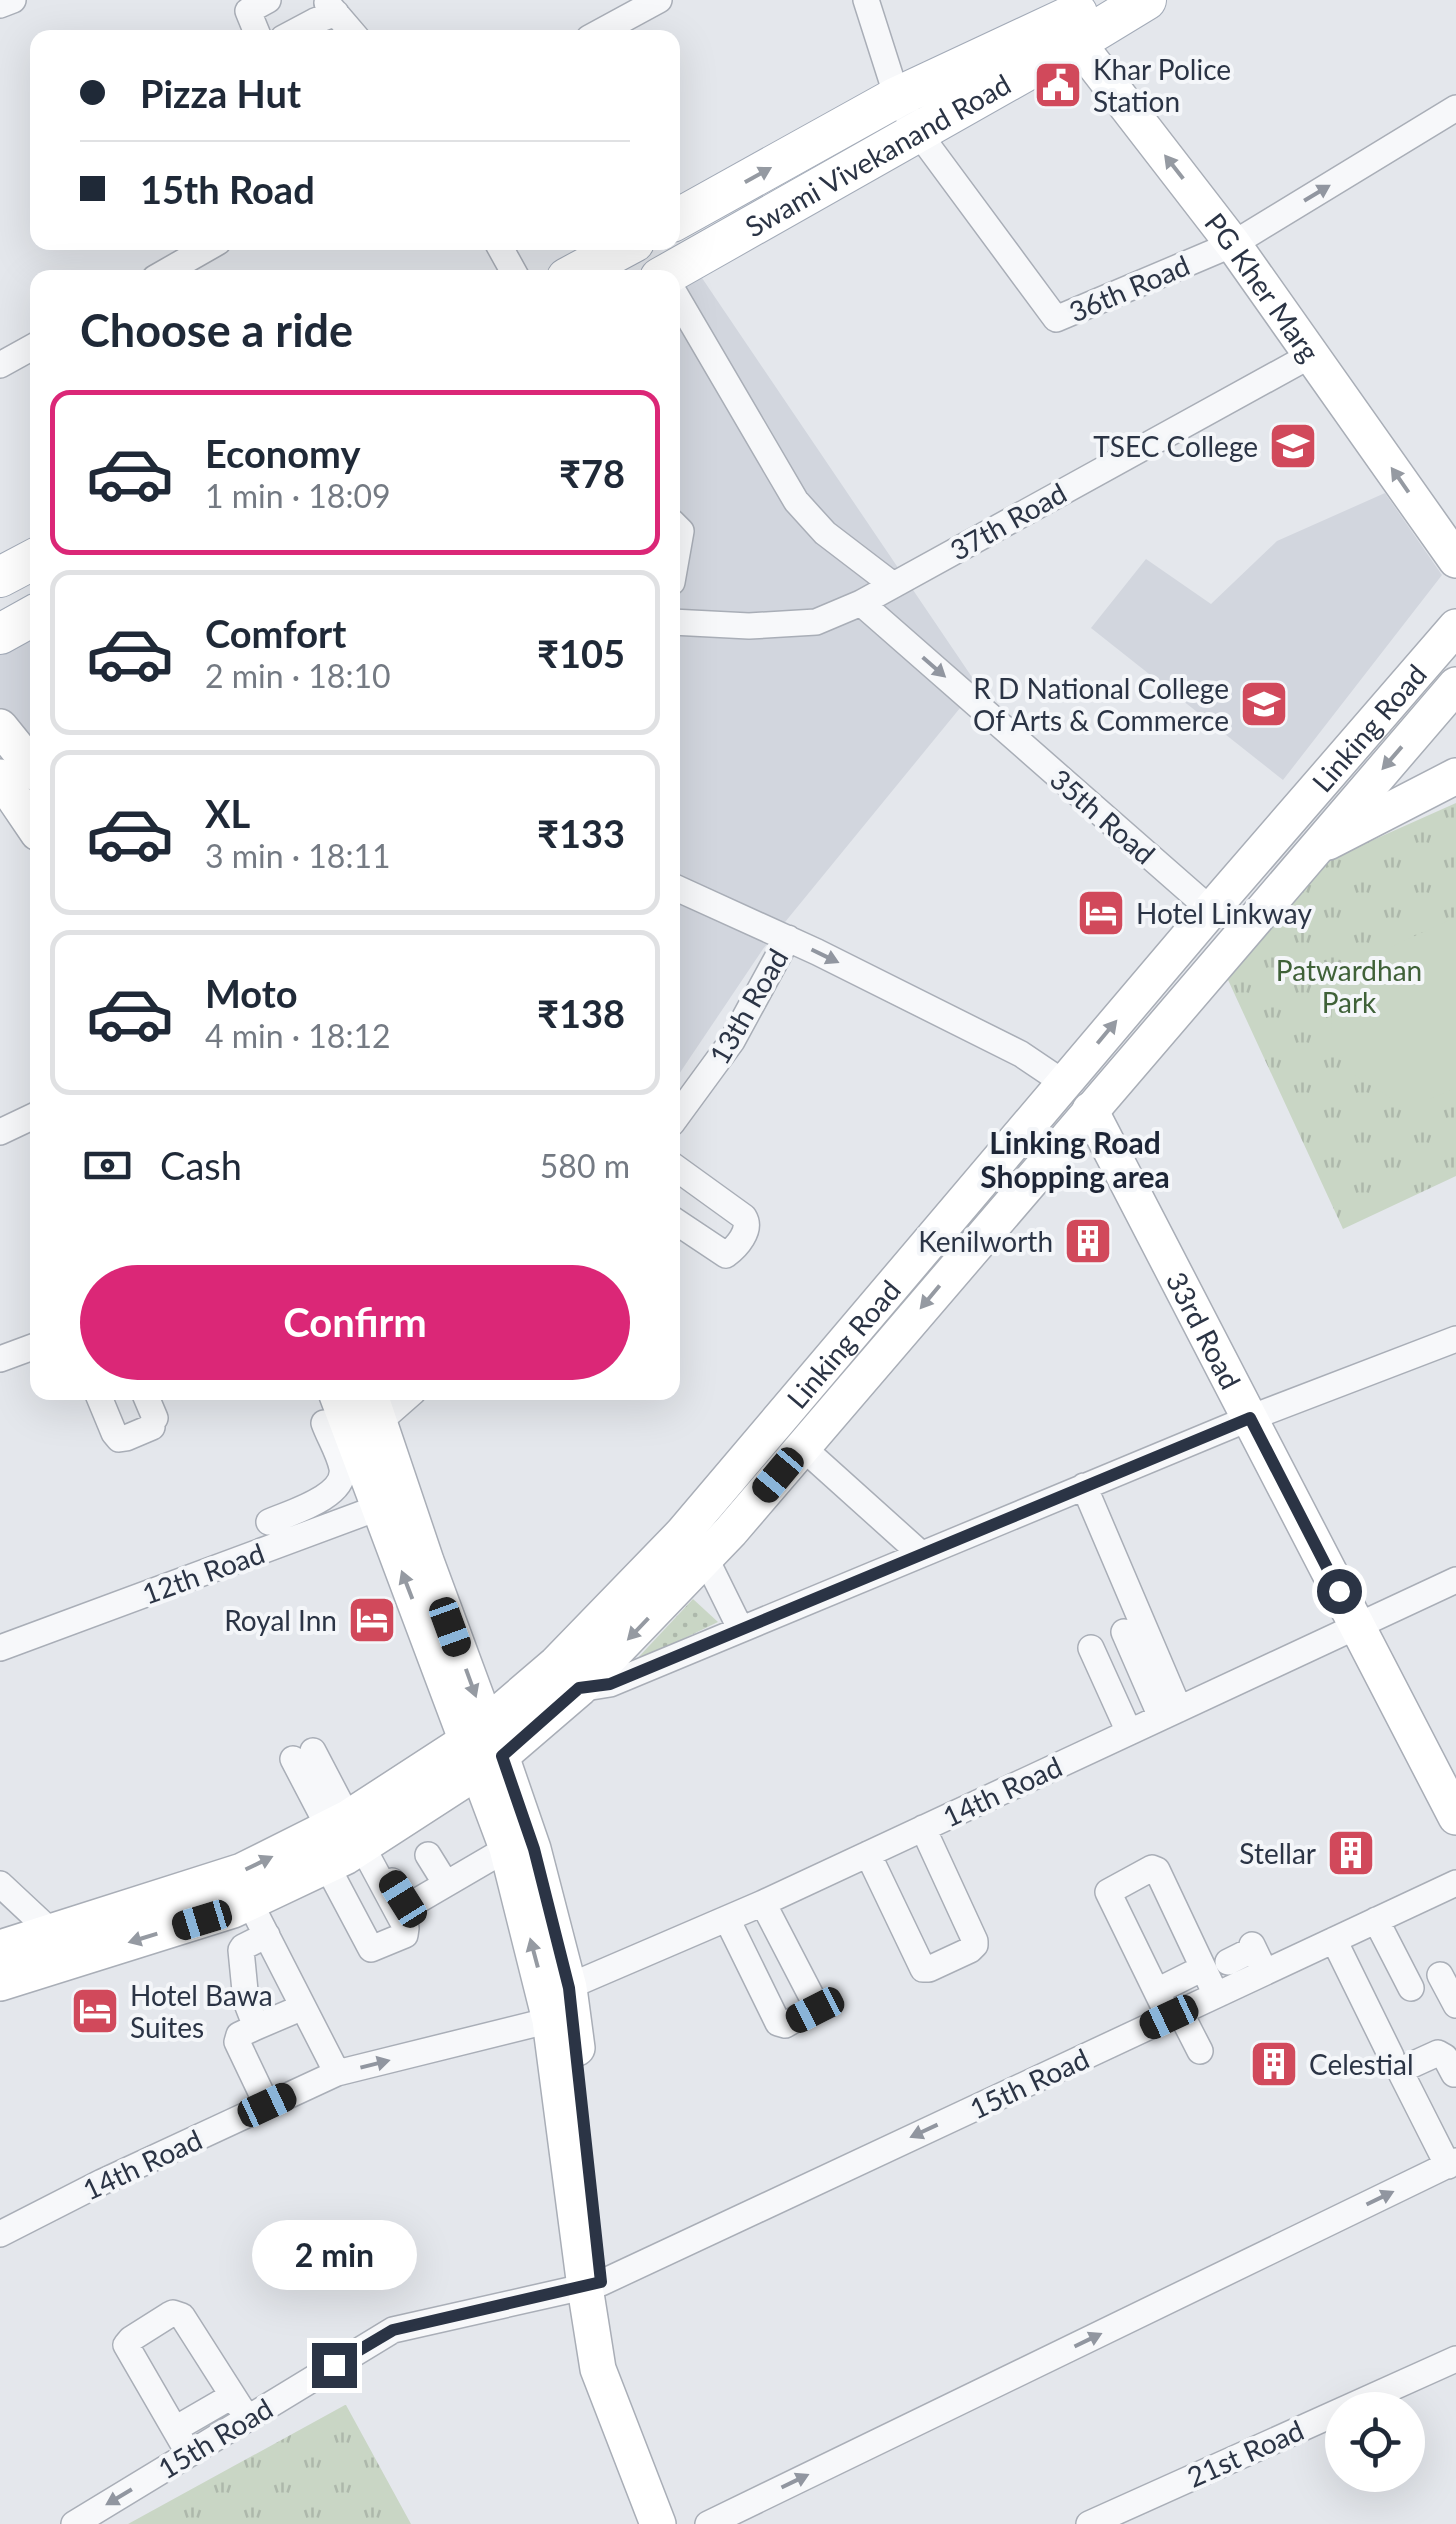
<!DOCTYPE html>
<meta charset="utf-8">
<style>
body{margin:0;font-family:Lato,sans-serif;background:#f2f2f3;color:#1f2937;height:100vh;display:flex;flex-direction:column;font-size:38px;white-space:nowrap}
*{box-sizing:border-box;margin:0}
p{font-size:32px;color:#747a83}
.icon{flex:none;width:55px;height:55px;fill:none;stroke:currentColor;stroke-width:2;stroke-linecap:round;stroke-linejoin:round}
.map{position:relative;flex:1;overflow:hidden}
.side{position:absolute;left:30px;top:270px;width:650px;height:1130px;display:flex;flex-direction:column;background:#fff;border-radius:20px;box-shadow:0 10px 40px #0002}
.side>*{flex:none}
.hud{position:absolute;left:30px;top:30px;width:650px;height:220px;border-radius:20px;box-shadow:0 10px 40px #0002;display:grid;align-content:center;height:220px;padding:0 50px;background:#fff}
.tools{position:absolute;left:1325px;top:2392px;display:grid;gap:20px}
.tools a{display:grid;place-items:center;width:100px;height:100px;border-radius:50%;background:#fff;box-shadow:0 10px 40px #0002;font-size:50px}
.end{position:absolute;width:45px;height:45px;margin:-22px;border:12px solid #2b3445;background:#fff;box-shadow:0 0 0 5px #fff}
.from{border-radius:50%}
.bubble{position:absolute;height:70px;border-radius:35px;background:#fff;box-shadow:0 10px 40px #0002;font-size:32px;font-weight:700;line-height:70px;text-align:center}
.car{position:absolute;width:30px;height:60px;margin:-30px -15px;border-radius:12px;box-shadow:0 0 8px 2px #0007;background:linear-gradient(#222 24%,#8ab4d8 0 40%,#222 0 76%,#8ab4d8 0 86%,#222 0)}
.hud b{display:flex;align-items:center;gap:35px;height:95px;font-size:38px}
.hud b+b{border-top:2px solid #e0e1e3}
.hud i{width:25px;height:25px;background:#1f2937}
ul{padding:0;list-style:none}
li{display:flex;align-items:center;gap:30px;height:165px;margin:0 20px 15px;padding:0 30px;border:5px solid #e0e1e3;border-radius:20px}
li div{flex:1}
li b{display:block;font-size:38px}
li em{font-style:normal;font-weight:700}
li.active{border-color:#db2777}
li>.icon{width:90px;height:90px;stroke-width:1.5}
h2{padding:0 50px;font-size:45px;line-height:120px}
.pay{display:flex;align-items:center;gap:25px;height:110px;padding:0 50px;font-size:38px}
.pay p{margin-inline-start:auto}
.cta{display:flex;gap:20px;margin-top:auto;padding:20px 50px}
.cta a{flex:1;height:115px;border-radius:60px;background:#db2777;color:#fff;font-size:40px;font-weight:700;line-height:115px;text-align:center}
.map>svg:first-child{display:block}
.built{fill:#d2d6de}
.grass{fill:url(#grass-dots)}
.park{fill:url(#park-tufts)}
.pitch{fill:#c9d6c5}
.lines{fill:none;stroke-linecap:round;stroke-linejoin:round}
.street-casing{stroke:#a9aeb7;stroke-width:28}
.secondary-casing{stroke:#a9aeb7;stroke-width:38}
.primary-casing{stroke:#a3abb8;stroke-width:42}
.street{stroke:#f7f8fa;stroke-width:25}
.secondary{stroke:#fff;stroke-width:35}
.primary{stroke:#fff;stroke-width:40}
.oneway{fill:#959aa2}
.oneway2{fill:#9196a0}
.route{stroke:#2b3445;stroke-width:12}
.labels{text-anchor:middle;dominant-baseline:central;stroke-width:8;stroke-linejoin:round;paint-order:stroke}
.poi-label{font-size:28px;fill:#2b3445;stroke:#f4f6f9;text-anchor:end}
.street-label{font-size:28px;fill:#2b3445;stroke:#f4f6f9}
.park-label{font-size:28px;fill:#3f6138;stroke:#f4f6f9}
.neighbourhood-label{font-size:30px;font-weight:bold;fill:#1d2536;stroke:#f4f6f9}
</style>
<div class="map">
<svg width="1456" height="2524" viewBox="0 0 1456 2524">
<defs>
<pattern id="grass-dots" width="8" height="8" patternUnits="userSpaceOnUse" patternTransform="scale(2.5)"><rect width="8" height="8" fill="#c9d6c5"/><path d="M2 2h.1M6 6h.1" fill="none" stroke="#adb8ab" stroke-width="1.8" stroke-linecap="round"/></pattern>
<pattern id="park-tufts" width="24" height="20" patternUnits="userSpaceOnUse" patternTransform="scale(2.5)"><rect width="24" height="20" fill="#c9d6c5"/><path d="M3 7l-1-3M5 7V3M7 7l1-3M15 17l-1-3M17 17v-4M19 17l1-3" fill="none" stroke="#adb8ab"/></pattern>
</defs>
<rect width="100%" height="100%" fill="#e4e7ec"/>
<path class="built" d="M702 278 978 686 763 949 673 1083 672 293Z
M1385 493 1442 575 1283 780 1091 628 1146 559 1211 604 1277 541Z
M37 633V765L0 712V653Z"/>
<path class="grass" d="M693 1599 718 1622 633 1663Z"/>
<path class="park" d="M1456 803V1176L1343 1229 1223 969 1308 869Z
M346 2405 411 2524H128L345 2405Z"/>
<path class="pitch" d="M1456 917V1088L1430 1099H1393L1352 1074 1331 1038 1332 992 1356 963Z"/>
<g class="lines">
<g class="street-casing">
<path id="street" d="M866 0 897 97 917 131 1056 319 1233 244 1456 108
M327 3 357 38
M0 5 13 0
M259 38 248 11 268 0
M283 38 315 21 336 13
M589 38 659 0
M497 242 517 278
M155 278 218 242
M672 289 796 501 825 533 893 585
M0 365 38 344
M672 522 681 531 672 582
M861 603 1211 910
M672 622 749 626 816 622 861 603 1313 354
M672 886 817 952 1021 1054 1064 1083
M672 1123 732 1041 788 938
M0 1132 38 1114
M672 1165 744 1217C752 1230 737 1247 726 1255L672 1219
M0 1359 38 1345
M97 1392 114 1433 119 1439 126 1438 152 1427
M144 1392 155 1418
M364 1428 380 1421 413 1392
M802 1447 921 1554
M1084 1486 1179 1709
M269 1522C289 1513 347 1497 342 1468 339 1453 329 1437 324 1423
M706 1559 740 1628
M1124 1632 1161 1717
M0 1648 391 1503
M1091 1648 1129 1732
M579 1689 610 1684 1250 1418 1456 1339
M313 1751 348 1818
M293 1759 329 1828
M868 1854 923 1969H929L970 1950 975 1945V1941L923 1828
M428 1855 446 1884
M327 1866 371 1949 405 1935 406 1928 362 1846
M392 1881 403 1899 412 1904 518 1842
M0 1884 60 1940
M250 1903 337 2073
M727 1919 778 2023 785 2025 817 2007 763 1903
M1376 1920 1411 1988
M267 1935 243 1947 241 1950 246 2001 256 2027 303 2007
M1334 1940 1391 2056
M1252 1945 1265 1972
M1228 1962 1254 1949
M1440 1975 1456 2005
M1157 1991 1203 1968
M556 1992 763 1903 1456 1580
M1180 2012 1200 2051
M1169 2017 1108 1892 1152 1868 1157 1870 1216 1995
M256 2027 239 2035 237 2042 267 2105
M1448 2166 1401 2073 1405 2068 1438 2053 1445 2057 1454 2074
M0 2234 102 2182 337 2073 567 2016
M175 2429 232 2396
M189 2454 126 2345 131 2339 169 2315 173 2313 182 2316 247 2418
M74 2524 393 2330 601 2283 1456 1883
M708 2524 1456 2161
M1089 2524 1456 2359"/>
</g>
<g class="secondary-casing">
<g id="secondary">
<path id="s1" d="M1064 21 1077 42 1233 244 1456 560"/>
<path d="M0 727 38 774"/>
<path d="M0 777 38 833"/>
<path d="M1328 842 1456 776"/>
<path id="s2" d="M1090 1110 1456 1817"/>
<path d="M336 1392 507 1848 550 2020 585 2287 598 2369 658 2524"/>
<path d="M369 1392 426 1561 487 1726 501 1756 533 1849 569 1988 577 2048"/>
<path id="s3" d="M0 1948 242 1871 348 1818 465 1742 556 1664 682 1534 1211 910 1456 627"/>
<path d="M0 1983 233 1910 345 1857 501 1756 579 1689 731 1531 1456 685"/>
</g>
</g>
<g class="primary-casing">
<g id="primary">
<path d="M672 222 897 97 1077 13"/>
<path d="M567 278 634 242"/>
<path id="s4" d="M660 278 1077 42 1146 0"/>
<path d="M0 577 38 557"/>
<path d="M0 634 38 613"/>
</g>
</g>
<use href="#street" class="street"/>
<use href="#secondary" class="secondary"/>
<use href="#primary" class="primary"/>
</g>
<defs><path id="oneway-solid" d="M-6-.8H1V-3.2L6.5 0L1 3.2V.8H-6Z" transform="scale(2.5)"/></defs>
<g class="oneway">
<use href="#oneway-solid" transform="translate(1174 167) rotate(-128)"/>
<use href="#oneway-solid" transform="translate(758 175) rotate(-29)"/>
<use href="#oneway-solid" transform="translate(1400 480) rotate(-125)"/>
<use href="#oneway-solid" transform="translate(1392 758) rotate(131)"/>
<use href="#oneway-solid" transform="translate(1107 1032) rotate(-50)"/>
<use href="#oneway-solid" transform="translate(930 1297) rotate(130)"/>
<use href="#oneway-solid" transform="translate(407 1585) rotate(-111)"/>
<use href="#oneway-solid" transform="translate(638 1629) rotate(134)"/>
<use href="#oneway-solid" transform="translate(471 1683) rotate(70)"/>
<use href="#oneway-solid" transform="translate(259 1863) rotate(-26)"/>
<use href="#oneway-solid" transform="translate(143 1938) rotate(163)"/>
<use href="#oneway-solid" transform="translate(534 1953) rotate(-105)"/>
</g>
<g class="oneway2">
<use href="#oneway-solid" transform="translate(1317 193) rotate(-31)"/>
<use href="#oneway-solid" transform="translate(934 667) rotate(41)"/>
<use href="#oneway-solid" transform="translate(825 956) rotate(26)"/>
<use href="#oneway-solid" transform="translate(375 2064) rotate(-14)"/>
<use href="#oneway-solid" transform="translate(924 2131) rotate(155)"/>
<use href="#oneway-solid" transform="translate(1380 2198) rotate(-26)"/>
<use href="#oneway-solid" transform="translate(1088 2340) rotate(-26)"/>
<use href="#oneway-solid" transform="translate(795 2481) rotate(-26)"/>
<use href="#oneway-solid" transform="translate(119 2497) rotate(149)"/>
</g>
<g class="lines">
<path class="route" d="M334 2365 393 2330 601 2282 569 1988 534 1849 502 1756 579 1688 610 1684 1250 1418 1339 1591"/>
</g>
<defs>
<g id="civic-square" transform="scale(2.5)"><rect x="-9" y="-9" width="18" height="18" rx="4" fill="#d1495b" stroke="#f4f6f9"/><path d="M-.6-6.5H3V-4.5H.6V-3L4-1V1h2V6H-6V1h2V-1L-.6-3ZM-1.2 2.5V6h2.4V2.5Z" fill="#fff"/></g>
<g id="university-square" transform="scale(2.5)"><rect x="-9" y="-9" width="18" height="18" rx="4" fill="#d1495b" stroke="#f4f6f9"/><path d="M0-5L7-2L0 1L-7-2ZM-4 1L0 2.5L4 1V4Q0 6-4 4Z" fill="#fff"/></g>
<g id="hotel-square" transform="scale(2.5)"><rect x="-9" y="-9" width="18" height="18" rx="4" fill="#d1495b" stroke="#f4f6f9"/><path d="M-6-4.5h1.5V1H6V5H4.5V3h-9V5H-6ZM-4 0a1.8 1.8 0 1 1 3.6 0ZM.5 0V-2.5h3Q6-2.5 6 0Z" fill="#fff"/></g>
<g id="building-square" transform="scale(2.5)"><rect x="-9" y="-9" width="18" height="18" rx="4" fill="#d1495b" stroke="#f4f6f9"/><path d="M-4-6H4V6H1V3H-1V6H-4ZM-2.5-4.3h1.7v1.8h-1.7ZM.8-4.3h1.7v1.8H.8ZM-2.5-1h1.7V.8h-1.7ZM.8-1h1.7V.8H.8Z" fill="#fff"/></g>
</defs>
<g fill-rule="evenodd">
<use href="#civic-square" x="1058" y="85"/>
<use href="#university-square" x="1293" y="446"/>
<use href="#university-square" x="1264" y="704"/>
<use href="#hotel-square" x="1101" y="913"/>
<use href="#building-square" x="1088" y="1241"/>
<use href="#hotel-square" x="372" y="1620"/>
<use href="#building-square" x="1351" y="1853"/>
<use href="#hotel-square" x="95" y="2011"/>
<use href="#building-square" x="1274" y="2064"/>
</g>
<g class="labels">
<g class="poi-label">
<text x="1093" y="69" text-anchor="start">Khar Police<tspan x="1093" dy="32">Station</tspan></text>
<text x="1258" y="446">TSEC College</text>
<text x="1229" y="688">R D National College<tspan x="1229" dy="32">Of Arts &amp; Commerce</tspan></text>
<text x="1136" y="913" text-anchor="start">Hotel Linkway</text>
<text x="1053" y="1241">Kenilworth</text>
<text x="337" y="1620">Royal Inn</text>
<text x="1316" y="1853">Stellar</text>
<text x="130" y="1995" text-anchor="start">Hotel Bawa<tspan x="130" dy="32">Suites</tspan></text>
<text x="1309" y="2064" text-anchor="start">Celestial</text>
</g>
<g class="street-label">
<text stroke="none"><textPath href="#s4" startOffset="250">Swami Vivekanand Road</textPath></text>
<text transform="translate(1129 288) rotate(-23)">36th Road</text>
<text stroke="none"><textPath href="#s1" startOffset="332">PG Kher Marg</textPath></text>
<text transform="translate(1008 521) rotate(-29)">37th Road</text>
<text stroke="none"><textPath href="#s3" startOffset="1872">Linking Road</textPath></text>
<text transform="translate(1103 816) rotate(41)">35th Road</text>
<text transform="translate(748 1006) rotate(-60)">13th Road</text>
<text stroke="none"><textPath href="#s2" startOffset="248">33rd Road</textPath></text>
<text stroke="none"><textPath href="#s3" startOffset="1062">Linking Road</textPath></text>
<text transform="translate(203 1573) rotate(-20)">12th Road</text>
<text transform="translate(1002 1791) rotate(-25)">14th Road</text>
<text transform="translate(1029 2083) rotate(-25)">15th Road</text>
<text transform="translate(142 2164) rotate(-25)">14th Road</text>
<text transform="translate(215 2438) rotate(-31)">15th Road</text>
<text transform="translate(1245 2453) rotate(-24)">21st Road</text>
</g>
<g class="park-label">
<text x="1349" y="970">Patwardhan<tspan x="1349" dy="32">Park</tspan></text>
</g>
<g class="neighbourhood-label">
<text x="1075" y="1142">Linking Road<tspan x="1075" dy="34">Shopping area</tspan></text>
</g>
</g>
</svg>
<div class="tools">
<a><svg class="icon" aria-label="locate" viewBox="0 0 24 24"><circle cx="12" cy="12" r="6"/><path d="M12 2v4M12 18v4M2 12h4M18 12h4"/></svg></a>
</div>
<i class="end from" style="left:1339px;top:1591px"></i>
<i class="end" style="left:334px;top:2365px"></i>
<div class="bubble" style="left:252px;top:2220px;width:165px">2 min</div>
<i class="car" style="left:778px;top:1475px;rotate:220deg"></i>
<i class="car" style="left:450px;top:1627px;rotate:160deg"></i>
<i class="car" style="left:403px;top:1899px;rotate:328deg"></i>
<i class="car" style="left:202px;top:1920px;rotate:253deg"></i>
<i class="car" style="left:815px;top:2010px;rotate:243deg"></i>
<i class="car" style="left:1169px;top:2017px;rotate:245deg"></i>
<i class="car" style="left:267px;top:2105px;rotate:65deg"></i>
<div class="hud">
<b><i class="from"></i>Pizza Hut</b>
<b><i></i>15th Road</b>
</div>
<section class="side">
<h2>Choose a ride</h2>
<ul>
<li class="active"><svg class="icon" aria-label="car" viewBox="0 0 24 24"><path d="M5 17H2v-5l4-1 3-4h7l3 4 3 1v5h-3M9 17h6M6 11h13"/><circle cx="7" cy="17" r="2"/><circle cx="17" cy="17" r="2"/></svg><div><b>Economy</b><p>1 min · 18:09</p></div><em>₹78</em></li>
<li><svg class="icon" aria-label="car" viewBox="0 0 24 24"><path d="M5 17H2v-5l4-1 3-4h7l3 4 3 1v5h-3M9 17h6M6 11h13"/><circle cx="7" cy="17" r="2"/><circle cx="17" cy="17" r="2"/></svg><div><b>Comfort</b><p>2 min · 18:10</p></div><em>₹105</em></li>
<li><svg class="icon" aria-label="car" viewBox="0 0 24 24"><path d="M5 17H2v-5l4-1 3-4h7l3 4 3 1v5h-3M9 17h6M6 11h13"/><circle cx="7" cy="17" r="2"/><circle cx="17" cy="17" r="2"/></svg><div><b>XL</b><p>3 min · 18:11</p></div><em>₹133</em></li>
<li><svg class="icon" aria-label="car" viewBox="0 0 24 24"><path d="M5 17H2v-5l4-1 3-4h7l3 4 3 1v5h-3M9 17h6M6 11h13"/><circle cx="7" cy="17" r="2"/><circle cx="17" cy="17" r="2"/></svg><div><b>Moto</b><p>4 min · 18:12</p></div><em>₹138</em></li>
</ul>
<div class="pay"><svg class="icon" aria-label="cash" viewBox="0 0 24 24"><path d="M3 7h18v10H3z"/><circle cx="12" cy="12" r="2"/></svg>Cash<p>580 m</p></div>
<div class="cta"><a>Confirm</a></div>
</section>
</div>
